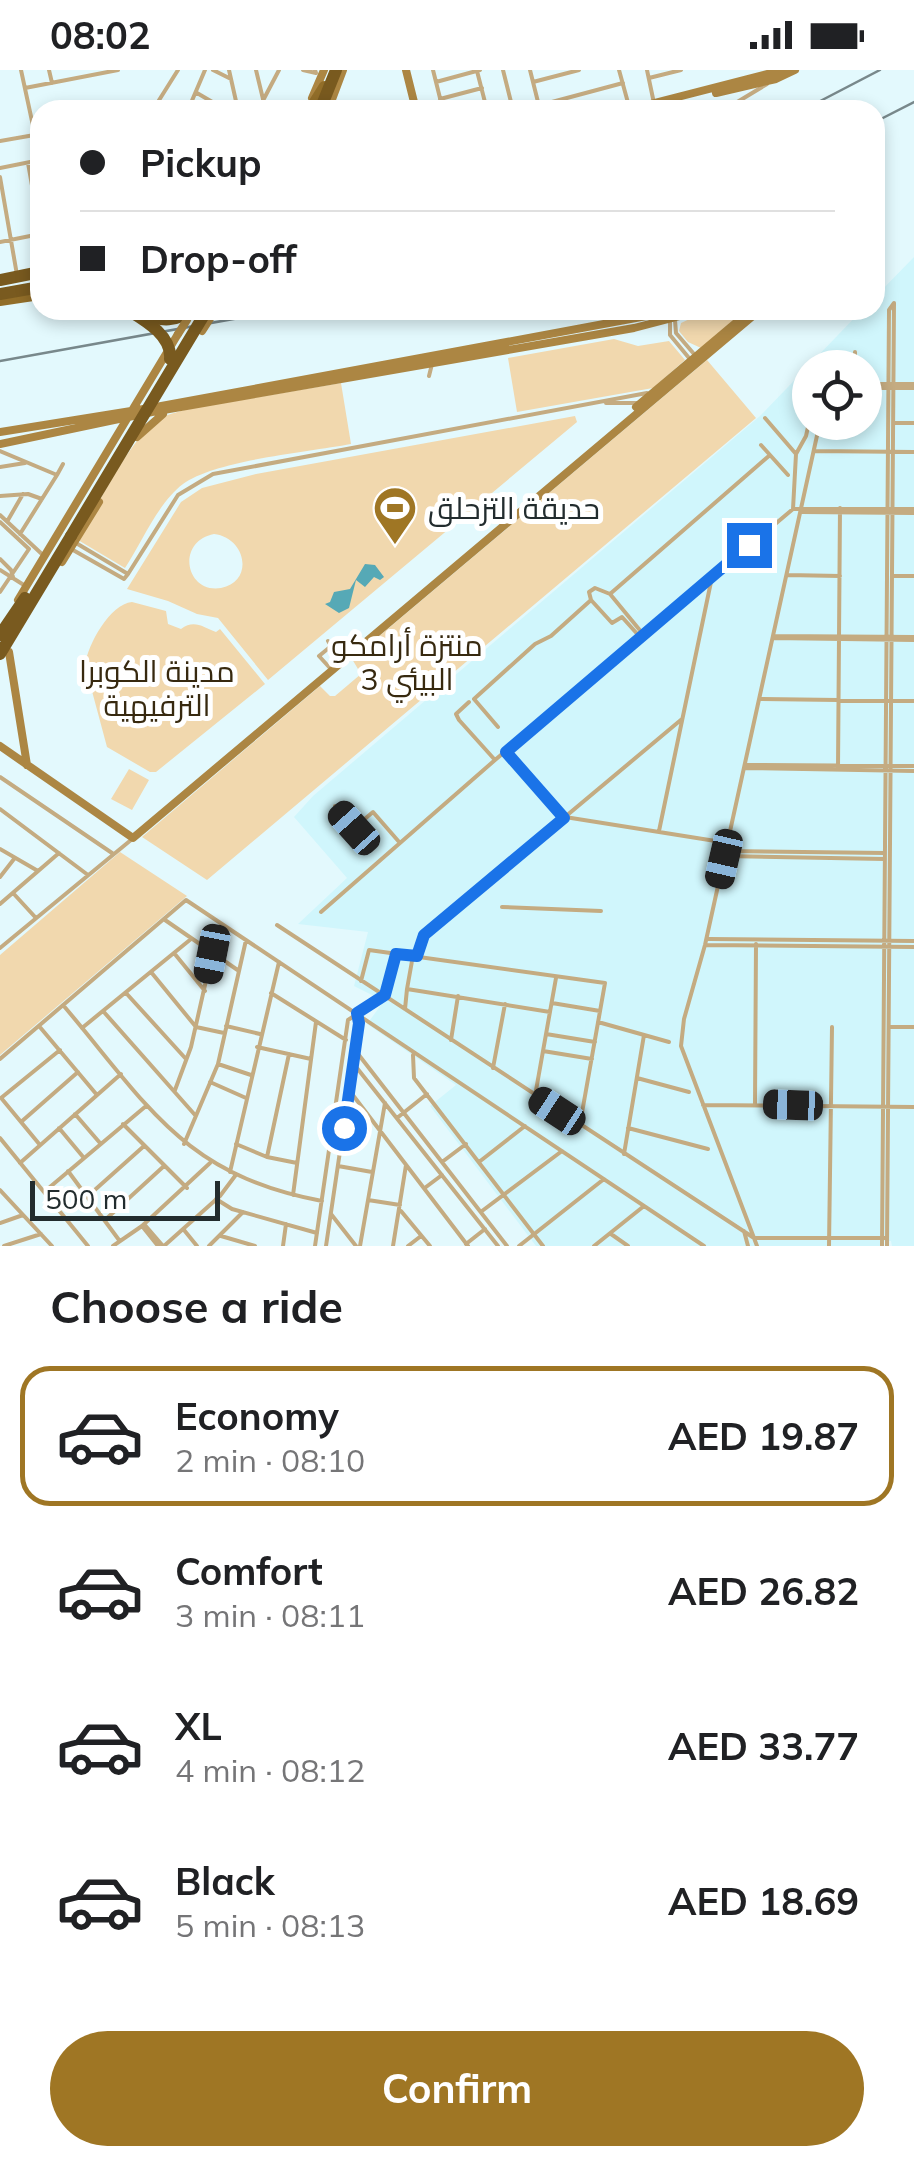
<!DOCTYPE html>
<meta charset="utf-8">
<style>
body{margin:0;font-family:Mulish,Cairo,sans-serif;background:#f6f6f6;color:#202124;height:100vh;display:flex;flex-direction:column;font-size:38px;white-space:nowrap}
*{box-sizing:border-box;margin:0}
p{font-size:32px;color:#757577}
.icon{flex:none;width:55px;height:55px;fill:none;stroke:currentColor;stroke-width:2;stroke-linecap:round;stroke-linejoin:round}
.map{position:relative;height:1176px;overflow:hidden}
.sheet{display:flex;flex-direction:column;background:#fff;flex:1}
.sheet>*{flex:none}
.banner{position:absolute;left:30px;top:30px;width:855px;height:220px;border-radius:30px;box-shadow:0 5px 15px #0003;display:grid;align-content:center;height:220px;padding:0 50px;background:#fff}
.tools{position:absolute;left:792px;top:280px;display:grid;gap:20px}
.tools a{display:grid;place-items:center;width:90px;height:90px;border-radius:50%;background:#fff;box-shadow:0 5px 15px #0003;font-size:50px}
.scale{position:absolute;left:30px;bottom:25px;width:190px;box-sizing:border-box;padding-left:10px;border:5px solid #222c2e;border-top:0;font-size:28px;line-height:35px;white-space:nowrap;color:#222c2e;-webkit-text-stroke:8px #fff;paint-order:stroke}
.end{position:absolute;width:45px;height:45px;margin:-22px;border:12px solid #1a73e8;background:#fff;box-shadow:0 0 0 5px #fff}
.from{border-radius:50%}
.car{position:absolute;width:30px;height:60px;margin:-30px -15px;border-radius:12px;box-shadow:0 0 8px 2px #0007;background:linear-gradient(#222 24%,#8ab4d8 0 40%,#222 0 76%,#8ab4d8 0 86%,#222 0)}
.banner b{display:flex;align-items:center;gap:35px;height:95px;font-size:38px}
.banner b+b{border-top:2px solid #e0e0e0}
.banner i{width:25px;height:25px;background:#202124}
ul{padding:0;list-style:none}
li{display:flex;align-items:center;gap:30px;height:140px;margin:0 20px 15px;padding:0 30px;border:5px solid transparent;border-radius:30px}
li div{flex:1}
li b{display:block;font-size:38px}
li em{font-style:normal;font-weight:700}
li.active{border-color:#9f7624}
li>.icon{width:90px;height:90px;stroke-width:1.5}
h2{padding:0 50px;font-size:45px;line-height:120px}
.cta{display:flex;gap:20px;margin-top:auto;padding:20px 50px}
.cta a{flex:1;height:115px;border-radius:60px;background:#9f7624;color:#fff;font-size:40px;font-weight:700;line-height:115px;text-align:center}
.status{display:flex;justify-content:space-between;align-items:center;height:70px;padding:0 50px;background:#fff;direction:ltr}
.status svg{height:28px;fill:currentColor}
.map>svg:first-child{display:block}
.built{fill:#d0f6fc;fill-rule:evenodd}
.green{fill:#f1d8ae;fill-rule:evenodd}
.water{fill:#56a9b6}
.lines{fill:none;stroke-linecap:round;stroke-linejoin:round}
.street{stroke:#c4ab81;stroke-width:4}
.secondary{stroke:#ac8643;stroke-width:8}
.primary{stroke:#926e29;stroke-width:10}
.highway{stroke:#795a1f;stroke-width:12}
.rail{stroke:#78888b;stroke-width:2.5}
.secondary-bridge{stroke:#ac8643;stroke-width:8}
.highway-bridge{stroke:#795a1f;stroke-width:12}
.route{stroke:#1a73e8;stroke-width:12}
.labels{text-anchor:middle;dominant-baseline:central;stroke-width:10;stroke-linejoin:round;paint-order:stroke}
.poi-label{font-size:30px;fill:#222c2e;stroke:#fff;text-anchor:start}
.park-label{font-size:30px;fill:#37290f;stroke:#fff}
</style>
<div class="status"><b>08:02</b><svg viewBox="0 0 49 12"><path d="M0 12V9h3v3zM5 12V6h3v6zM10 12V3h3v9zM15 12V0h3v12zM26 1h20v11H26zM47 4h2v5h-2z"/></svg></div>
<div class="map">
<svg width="914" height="1176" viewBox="0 0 914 1176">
<rect width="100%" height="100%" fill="#e3f9fd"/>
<path class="built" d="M914 187V1176H892L891 1171H880V1176H536L430 1036 456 1015 367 954 384 931 354 916 368 862 298 854 347 808 294 747 313 726 760 346 862 240H875V227ZM810 298H865V352H810Z"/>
<path class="green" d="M709 240H745L701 278 688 272 679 261 681 253Z
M614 269 638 276 669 271 685 290 653 318 517 342 508 288Z
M707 290 756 348 207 810 142 767 320 616 330 626H335L361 604 352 589Z
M341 313 351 374C309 382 216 390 183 414 158 433 142 472 125 498L78 470C98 436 130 364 165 346 172 343 181 341 188 339Z
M575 346 577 352 268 610 218 548 197 544 168 531 127 519 181 432 202 418 256 404ZM214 464C247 468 254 512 221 518 186 524 175 472 214 464Z
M132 532 166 541 168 554 181 559C194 549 203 557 216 562L220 559 265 614 156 702H150L107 677 85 595C88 574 110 534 132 532Z
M129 699 149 710 132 740 111 729Z
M120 782 187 826 0 985V885Z"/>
<path class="water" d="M365 494 375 495 384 507 380 510 374 507 365 517 356 510 349 538 339 543 325 534 330 532 334 522 350 519Z"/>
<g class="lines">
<path class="street" d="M21 0 35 65
M49 0 52 13
M213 0 231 9
M229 0 238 40
M256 0 263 29
M303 0 316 3 315 0
M433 0 443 40
M503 0 513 40
M530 0 539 36
M619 0 630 40
M647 0 655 38
M477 1 487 40
M649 8 681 0
M436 12 480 0
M533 12 579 0
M25 18 118 0
M197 23 226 40
M440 29 482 18
M148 40 156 35 178 0
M188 40 205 0
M258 40 279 0
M522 40 623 13
M724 40 767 14
M0 71 40 64
M28 93 40 161
M0 98 40 90
M0 107 17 205
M0 172 40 164
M670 250V265L689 288
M675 250 676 263 694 284
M855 298V282
M429 306 432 294
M865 314H914
M865 318H914
M606 333H641
M765 348 796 384 793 439
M820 352 705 875 684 949 681 976 754 1168H885
M894 353H914
M761 375 788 405
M0 381 57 405 20 464
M814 381 914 382
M796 384 806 366 810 348
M0 397 25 393
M57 405 63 394
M0 426 28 424 42 429
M802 442 914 443
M0 445 44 486
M8 450 23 424
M0 452 29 479 0 522
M76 473 128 504
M73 480 124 509 128 504
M0 489 11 500 13 507
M0 500 27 517
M128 504 178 425 213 404 647 323
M787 505 840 506
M893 506H914
M610 524 770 385
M591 530 612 553 622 547 640 567
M774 566 914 567
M773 568 914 570
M328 571 339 588
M329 597 319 586 330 577
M760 629 914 631
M469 632 456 644 459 650 495 690
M498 657 474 629 535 574 551 566 591 530 589 522 595 518 610 524 643 564
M508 684 565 747 728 773
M745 695 914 696
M745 698 914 701
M838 699 840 438
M0 707 112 783
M335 736 354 758 373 742 400 773
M0 739 88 805
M659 761 712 507
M0 779 38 801
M726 781 885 783
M725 786 885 789
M0 807 14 789
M13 823 36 848
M0 834 59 783
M502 837 601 841
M321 842 495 690 793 439H914
M165 850 239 901
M277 855 754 1168 757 1176
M709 869 914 871
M705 875 914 877
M0 878 131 770
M174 883 205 921
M151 902 196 957 224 963
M361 911 369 880 605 913 580 1054
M407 919 412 891 417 887 424 865 682 649
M126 923 186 989
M271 923 346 970
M552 933 600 941
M63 935C148 1035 183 1105 322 1131
M405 939 407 919 550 942
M103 941 195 1045
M598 952 669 972
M39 956 97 1025
M226 956 260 964
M889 957H914
M82 958 191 869
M546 964 595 972
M451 970 458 926
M257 977 311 989
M355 980 507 1176
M543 981 592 989
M413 985 414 1008 543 1176
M0 989 186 830 704 1176
M353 993 498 1176
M218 994 251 1005
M493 998 505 934
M637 1008 689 1022
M210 1012 246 1028
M175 1020 191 977 212 884
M349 1020 468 1176
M535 1026 556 908
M1 1028 60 980
M2 1029 40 1075
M755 1034 756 874
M703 1035 914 1037
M75 1044 100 1073
M397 1048 427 1024
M21 1052 78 1002
M123 1054 187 1118
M59 1058 84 1088
M628 1058 708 1079
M0 1068 88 1176
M184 1074 218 994 246 870
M236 1074 267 1087 297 1093
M624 1084 644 965
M267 1087 289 984
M442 1092 466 1074
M479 1092 525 1056
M20 1093 121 1004
M338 1096 372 1102
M68 1101 119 1170
M230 1102 279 892
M426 1117 442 1105
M0 1120 52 1176
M44 1122 146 1036
M293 1125 316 952
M88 1126 144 1076
M216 1129 232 1139 317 1163
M368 1130 400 1135
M401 1141 430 1176
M482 1141 562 1081
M331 1144 356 1176
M105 1150 164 1096
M0 1153 23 1145
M144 1154 163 1176
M142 1156 158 1176
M184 1160 197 1176
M744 1161 748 1176
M611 1164 628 1176
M221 1166 255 1176
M466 1174 485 1159
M4 1176 41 1164
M113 1176 142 1156 210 1093
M164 1176 220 1126 235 1106
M209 1176 243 1142
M283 1176 286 1154
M315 1176 348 950 385 925 396 885
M326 1176 355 980 357 943
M360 1176 385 1033
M393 1176 406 1095
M408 1176 421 1166
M519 1176 604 1109
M594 1176 644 1136
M829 1176 832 957
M882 1176 889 240 894 233 887 1176"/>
<path class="secondary" d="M406 0 416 40
M716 23 776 9 795 0
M312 28 324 0
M328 40 343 0
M627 40 783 0
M636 337 751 240
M0 362 156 337 679 240
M137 367 163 344
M0 374 152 342 634 258 703 240
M62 492 99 432
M18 530 178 264
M9 582 27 695
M0 676 133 768 760 240"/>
<path class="primary" d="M309 40 324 16
M0 231 40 225"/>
<path class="highway" d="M320 40 336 0
M0 210 40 202
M0 224 40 217
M146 240C159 255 178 250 193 240
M0 565 25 528
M0 584 71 466"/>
<path class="rail" d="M803 40 880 0
M875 52 914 32
M0 291 283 240"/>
<path class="secondary-bridge" d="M202 261 211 247
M178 264 187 250"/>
<path class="highway-bridge" d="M128 240C146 251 172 266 170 289
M71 466 207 240"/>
</g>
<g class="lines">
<path class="route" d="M344 1058 359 953 357 943 385 925 396 884 417 886 424 865 564 748 506 682 749 475"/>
</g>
<defs>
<g id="stadium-pin" transform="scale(2.25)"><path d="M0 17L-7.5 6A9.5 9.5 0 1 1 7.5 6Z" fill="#9f7624" stroke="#fff"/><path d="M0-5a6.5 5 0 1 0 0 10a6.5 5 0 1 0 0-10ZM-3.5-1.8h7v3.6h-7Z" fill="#fff"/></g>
</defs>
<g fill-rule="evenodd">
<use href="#stadium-pin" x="395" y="438"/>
</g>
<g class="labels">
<g class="poi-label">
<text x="428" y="438">حديقة التزحلق</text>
</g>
<g class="park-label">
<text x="407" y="575">منتزة أرامكو<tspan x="407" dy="34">البيئي 3</tspan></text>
<text x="157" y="601">مدينة الكوبرا<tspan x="157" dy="34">الترفيهية</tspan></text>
</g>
</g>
</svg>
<div class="tools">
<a><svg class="icon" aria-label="locate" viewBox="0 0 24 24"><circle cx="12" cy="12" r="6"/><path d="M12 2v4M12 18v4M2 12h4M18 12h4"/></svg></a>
</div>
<div class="scale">500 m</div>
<i class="end from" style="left:344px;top:1058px"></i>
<i class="end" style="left:749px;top:475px"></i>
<i class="car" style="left:354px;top:758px;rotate:318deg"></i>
<i class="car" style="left:724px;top:789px;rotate:193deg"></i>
<i class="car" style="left:212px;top:884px;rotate:191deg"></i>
<i class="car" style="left:793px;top:1035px;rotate:272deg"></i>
<i class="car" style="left:557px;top:1041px;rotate:303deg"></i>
<div class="banner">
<b><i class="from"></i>Pickup</b>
<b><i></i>Drop-off</b>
</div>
</div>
<section class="sheet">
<h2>Choose a ride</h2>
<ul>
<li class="active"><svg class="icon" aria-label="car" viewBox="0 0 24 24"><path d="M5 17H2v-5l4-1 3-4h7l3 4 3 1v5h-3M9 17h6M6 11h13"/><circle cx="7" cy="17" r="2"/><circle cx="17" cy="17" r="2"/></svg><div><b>Economy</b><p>2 min · 08:10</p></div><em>AED 19.87</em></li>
<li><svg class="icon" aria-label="car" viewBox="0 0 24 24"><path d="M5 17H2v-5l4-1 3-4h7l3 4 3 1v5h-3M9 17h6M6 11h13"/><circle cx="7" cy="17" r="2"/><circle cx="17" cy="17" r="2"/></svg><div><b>Comfort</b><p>3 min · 08:11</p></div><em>AED 26.82</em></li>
<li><svg class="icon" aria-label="car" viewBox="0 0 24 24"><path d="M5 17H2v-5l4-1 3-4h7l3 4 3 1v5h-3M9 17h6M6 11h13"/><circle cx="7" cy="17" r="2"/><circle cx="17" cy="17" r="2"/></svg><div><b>XL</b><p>4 min · 08:12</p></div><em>AED 33.77</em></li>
<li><svg class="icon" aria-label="car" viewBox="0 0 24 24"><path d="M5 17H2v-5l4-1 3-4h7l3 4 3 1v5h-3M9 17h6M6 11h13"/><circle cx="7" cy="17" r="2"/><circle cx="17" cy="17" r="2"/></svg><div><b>Black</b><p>5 min · 08:13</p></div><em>AED 18.69</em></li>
</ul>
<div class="cta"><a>Confirm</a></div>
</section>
